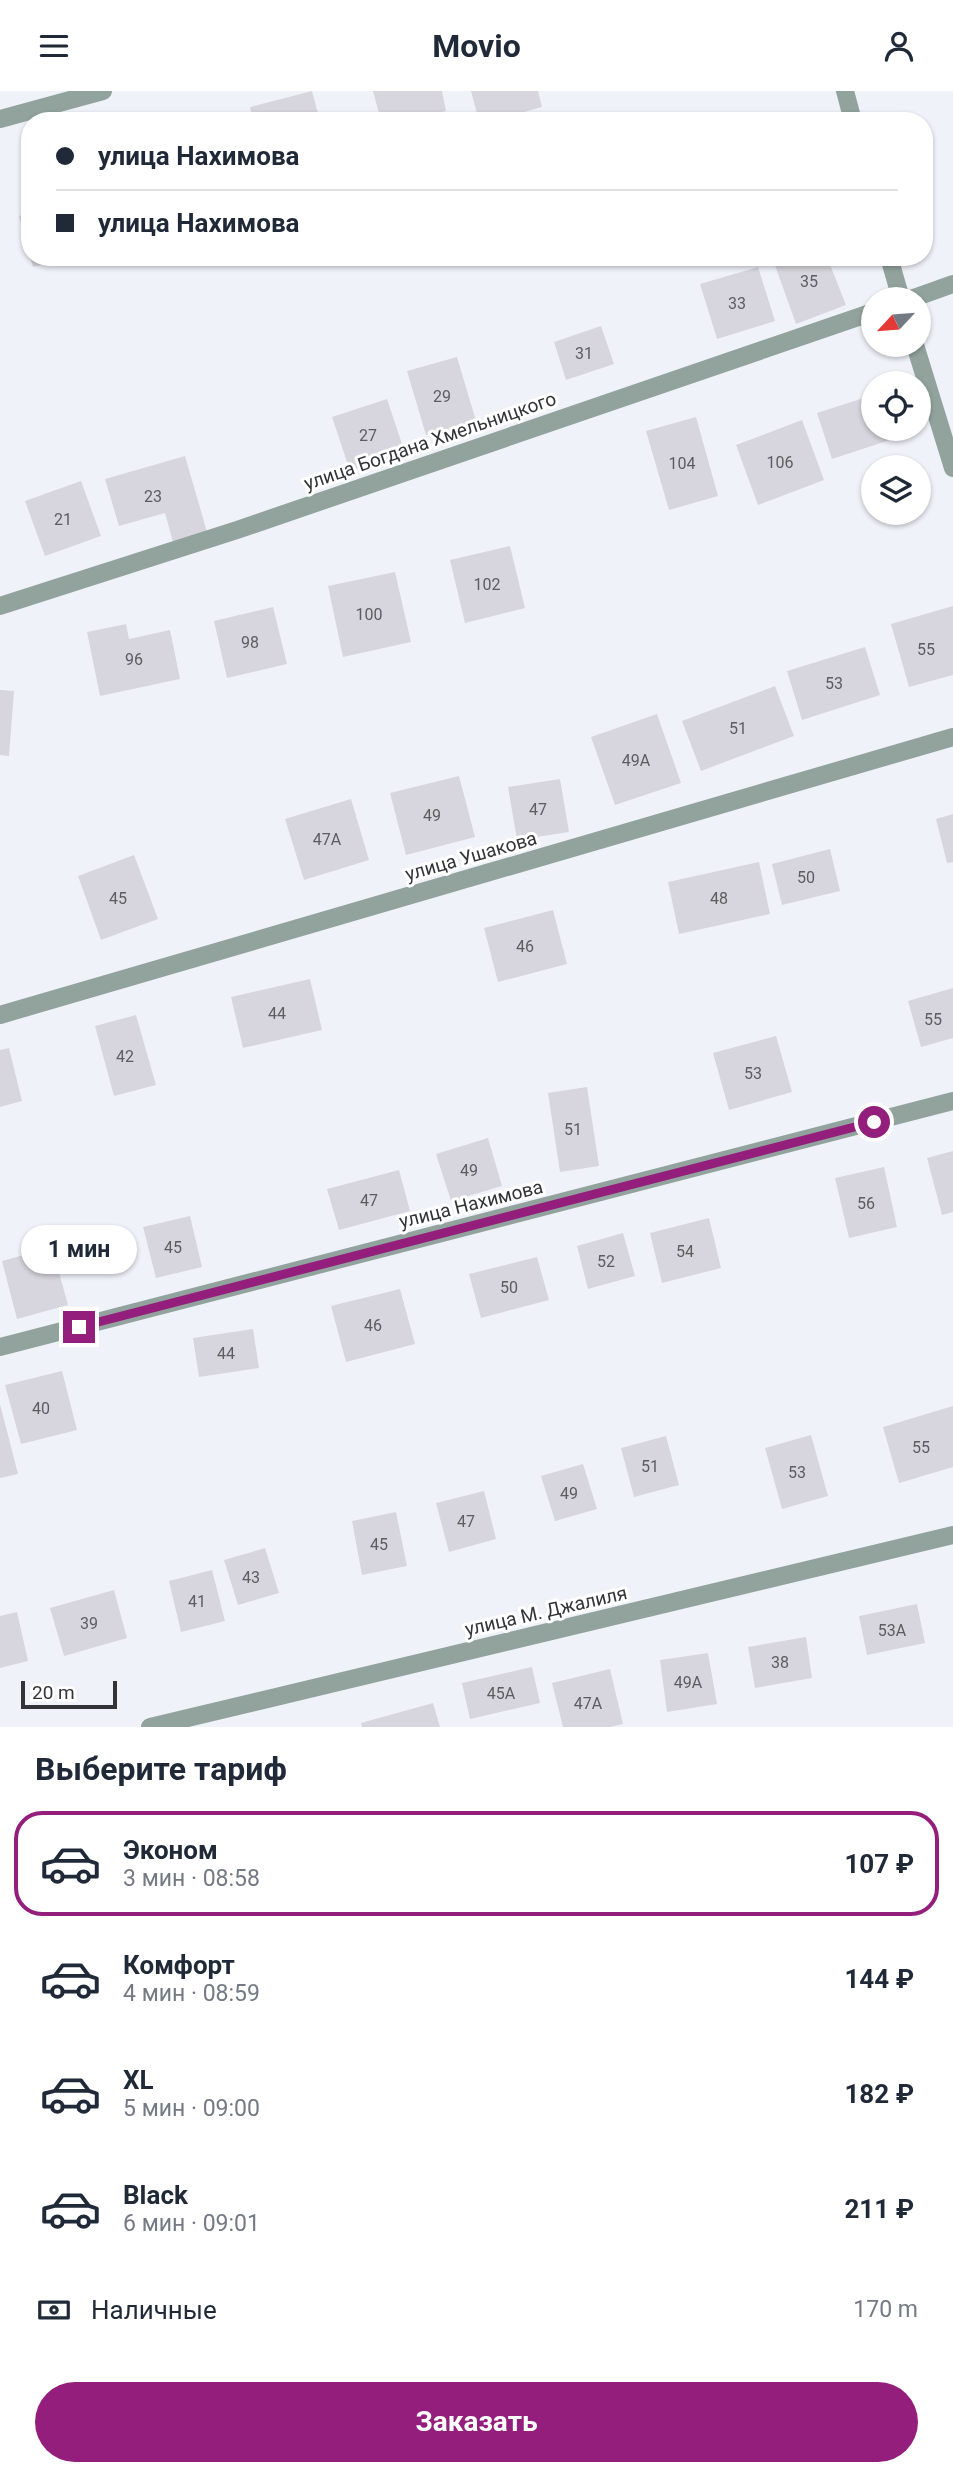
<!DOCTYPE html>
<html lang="ru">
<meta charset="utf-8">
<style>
body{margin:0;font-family:Roboto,sans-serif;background:#f6f6f7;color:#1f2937;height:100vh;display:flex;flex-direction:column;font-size:26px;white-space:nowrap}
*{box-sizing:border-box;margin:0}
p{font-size:23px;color:#747a83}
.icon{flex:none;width:38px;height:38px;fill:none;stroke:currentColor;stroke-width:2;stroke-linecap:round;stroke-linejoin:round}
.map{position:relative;height:1636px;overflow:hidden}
.panel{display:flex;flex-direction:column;background:#fff;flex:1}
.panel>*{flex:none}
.hud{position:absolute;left:21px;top:21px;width:912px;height:154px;border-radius:28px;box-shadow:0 2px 5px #0004;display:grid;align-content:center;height:154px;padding:0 35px;background:#fff}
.needle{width:46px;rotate:244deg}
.controls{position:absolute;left:861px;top:196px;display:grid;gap:14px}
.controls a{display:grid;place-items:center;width:70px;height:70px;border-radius:50%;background:#fff;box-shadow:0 2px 5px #0004;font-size:35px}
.scale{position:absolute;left:21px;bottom:18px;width:96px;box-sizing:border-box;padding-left:7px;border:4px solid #333437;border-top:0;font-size:19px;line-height:24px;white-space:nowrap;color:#333437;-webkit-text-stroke:5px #fff;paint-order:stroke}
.end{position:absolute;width:32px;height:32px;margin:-16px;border:9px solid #941e7b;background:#fff;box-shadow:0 0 0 4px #fff}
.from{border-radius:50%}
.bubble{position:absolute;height:49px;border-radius:24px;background:#fff;box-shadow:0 2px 5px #0004;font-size:23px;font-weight:700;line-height:49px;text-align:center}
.hud b{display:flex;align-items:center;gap:24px;height:66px;font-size:26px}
.hud b+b{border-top:2px solid #e0e1e3}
.hud i{width:18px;height:18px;background:#1f2937}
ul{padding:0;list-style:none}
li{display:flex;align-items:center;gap:21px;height:105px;margin:0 14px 10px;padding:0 21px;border:4px solid transparent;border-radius:28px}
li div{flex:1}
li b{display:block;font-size:26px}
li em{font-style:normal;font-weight:700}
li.active{border-color:#941e7b}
li>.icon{width:63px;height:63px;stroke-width:1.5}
h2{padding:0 35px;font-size:32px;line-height:84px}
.pay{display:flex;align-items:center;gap:18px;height:77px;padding:0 35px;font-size:26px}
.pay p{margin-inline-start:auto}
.primary-button{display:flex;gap:14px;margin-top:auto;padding:14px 35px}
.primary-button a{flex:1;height:80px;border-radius:42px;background:#941e7b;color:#fff;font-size:28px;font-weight:700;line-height:80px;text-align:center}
header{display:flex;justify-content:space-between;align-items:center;height:91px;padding:0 35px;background:#fff;font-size:32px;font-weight:700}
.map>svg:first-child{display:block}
.building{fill:#d7d6de}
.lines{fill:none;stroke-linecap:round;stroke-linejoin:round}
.minor{stroke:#92a39e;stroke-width:18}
.tertiary{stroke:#92a39e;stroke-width:18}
.route{stroke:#941e7b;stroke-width:9}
.labels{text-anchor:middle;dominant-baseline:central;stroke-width:6;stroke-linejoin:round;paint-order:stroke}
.number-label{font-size:16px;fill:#5c5c61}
.street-label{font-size:19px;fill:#333437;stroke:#fff}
</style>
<header><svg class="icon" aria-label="menu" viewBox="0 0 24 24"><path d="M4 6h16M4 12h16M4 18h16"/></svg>Movio<svg class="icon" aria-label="person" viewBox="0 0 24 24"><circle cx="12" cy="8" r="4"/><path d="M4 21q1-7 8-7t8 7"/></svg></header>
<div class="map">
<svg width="953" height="1636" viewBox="0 0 953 1636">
<rect width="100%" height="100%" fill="#f0f2fa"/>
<path class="building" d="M312 0 320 30H253L250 16Z
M373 0H442L446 20 407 30H381Z
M471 0H538L542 16 492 30H479Z
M30 122V161H29L19 125Z
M30 166H66L67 167 33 176Z
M772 166H827L846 214 796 233Z
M758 176 775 230 717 248 700 193Z
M601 235 614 273 566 289 554 251Z
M457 266 476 330 426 344 407 280Z
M873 304V338H893L896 347 832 368 817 322Z
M387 308 405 362 350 380 332 326Z
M696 326 718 405 669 419 646 340Z
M802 329 824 389 758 414 736 354Z
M185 365 207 441 173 451 165 422 119 435 105 388Z
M81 390 101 445 45 465 25 410Z
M510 455 525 517 465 532 450 469Z
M395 481 411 551 343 566 328 495Z
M953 515V584L909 596 891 533Z
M273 516 287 573 227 587 214 530Z
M126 533 129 548 170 539 180 588 100 605 87 541Z
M865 556 880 604 802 629 787 580Z
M775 595 794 645 701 680 682 630Z
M0 599 14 600 9 665 0 664Z
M657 623 681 692 615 714 591 646Z
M459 685 475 746 406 764 390 702Z
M560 688 569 741 517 749 508 696Z
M351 708 369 769 304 789 285 728Z
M953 723V771L947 772 936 728Z
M830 758 840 800 782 814 772 773Z
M134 764 158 828 101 849 78 785Z
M759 771 770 823 679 843 668 791Z
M553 819 567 873 498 891 484 837Z
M310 888 322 939 243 957 231 906Z
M953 897V947L921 956 908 910Z
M136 924 156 994 114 1005 95 935Z
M776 945 792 1001 729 1019 713 962Z
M9 957 22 1010 0 1016V959Z
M587 996 599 1075 560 1081 548 1002Z
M488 1047 502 1095 451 1110 436 1063Z
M953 1060V1121L942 1124 927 1067Z
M884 1076 897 1136 849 1147 835 1087Z
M399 1079 410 1120 339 1139 327 1098Z
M190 1125 202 1176 156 1187 143 1136Z
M709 1127 721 1177 662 1192 650 1142Z
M623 1142 635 1185 588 1198 577 1155Z
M52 1156 68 1214 17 1228 2 1170Z
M537 1166 549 1209 481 1227 469 1183Z
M400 1198 415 1253 346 1271 331 1215Z
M253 1238 259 1277 199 1286 193 1247Z
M62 1280 77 1339 21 1353 5 1294Z
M0 1313 18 1383 0 1387Z
M953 1315V1376L899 1392 883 1336Z
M811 1344 828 1405 782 1418 765 1357Z
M666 1345 679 1394 634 1406 621 1357Z
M583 1373 597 1418 555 1430 541 1385Z
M484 1400 496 1448 449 1461 436 1412Z
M396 1421 407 1475 362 1484 352 1430Z
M265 1457 279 1502 238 1514 224 1469Z
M212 1479 225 1530 181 1541 169 1490Z
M114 1499 127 1547 64 1565 50 1517Z
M917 1513 925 1552 867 1564 859 1525Z
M17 1521 28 1570 0 1577V1525Z
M806 1546 812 1587 755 1597 748 1556Z
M708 1562 717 1613 667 1621 660 1569Z
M532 1576 540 1612 470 1628 462 1592Z
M610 1578 623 1633 610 1636H563L552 1592Z
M433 1612 440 1636H362L361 1632Z"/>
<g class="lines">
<path class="minor" d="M845 0 853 30
M0 28 103 0
M889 166 901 208
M911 208 953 193
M915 254 953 377
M0 515 237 439 873 221
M0 924 953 646
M0 1256 953 1010"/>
<path class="tertiary" d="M150 1636 953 1444"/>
</g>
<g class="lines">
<path class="route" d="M79 1236 874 1031"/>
</g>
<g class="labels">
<g class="number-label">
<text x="809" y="190">35</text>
<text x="737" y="212">33</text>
<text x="584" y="262">31</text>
<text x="442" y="305">29</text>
<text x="368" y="344">27</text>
<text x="780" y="371">106</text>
<text x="682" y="372">104</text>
<text x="153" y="405">23</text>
<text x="63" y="428">21</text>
<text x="487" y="493">102</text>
<text x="369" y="523">100</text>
<text x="250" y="551">98</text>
<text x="926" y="558">55</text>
<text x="134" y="568">96</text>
<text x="834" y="592">53</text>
<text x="738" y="637">51</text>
<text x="636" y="669">49А</text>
<text x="538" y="718">47</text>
<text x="432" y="724">49</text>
<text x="327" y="748">47А</text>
<text x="806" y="786">50</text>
<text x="118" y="807">45</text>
<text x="719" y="807">48</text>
<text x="525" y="855">46</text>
<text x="277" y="922">44</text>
<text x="933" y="928">55</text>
<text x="125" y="965">42</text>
<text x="753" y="982">53</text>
<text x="573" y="1038">51</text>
<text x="469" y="1079">49</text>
<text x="369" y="1109">47</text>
<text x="866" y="1112">56</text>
<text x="173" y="1156">45</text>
<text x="685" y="1160">54</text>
<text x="606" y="1170">52</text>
<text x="509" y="1196">50</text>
<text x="373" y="1234">46</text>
<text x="226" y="1262">44</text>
<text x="41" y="1317">40</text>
<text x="921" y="1356">55</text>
<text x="650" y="1375">51</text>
<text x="797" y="1381">53</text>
<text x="569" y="1402">49</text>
<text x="466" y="1430">47</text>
<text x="379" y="1453">45</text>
<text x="251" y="1486">43</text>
<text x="197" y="1510">41</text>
<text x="89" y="1532">39</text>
<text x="892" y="1539">53А</text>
<text x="780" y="1571">38</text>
<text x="688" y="1591">49А</text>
<text x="501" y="1602">45А</text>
<text x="588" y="1612">47А</text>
</g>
<g class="street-label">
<text transform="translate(430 350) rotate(-19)">улица Богдана Хмельницкого</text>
<text transform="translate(471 765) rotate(-16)">улица Ушакова</text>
<text transform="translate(471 1113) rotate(-14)">улица Нахимова</text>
<text transform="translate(546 1520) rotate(-13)">улица М. Джалиля</text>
</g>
</g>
</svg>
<div class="controls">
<a><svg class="needle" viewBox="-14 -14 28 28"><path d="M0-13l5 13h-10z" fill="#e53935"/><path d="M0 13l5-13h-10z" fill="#747a83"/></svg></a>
<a><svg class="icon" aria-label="locate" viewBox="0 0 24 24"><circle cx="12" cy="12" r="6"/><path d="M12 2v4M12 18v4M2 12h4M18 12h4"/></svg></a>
<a><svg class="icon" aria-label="layers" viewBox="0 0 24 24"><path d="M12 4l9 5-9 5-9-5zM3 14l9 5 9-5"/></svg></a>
</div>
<div class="scale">20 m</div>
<i class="end from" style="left:874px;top:1031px"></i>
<i class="end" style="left:79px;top:1236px"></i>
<div class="bubble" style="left:21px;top:1134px;width:116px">1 мин</div>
<div class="hud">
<b><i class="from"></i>улица Нахимова</b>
<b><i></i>улица Нахимова</b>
</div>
</div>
<section class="panel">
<h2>Выберите тариф</h2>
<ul>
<li class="active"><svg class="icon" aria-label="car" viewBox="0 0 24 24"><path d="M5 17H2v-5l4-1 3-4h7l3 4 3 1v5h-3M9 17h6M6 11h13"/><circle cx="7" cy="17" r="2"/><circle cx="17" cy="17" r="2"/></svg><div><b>Эконом</b><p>3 мин · 08:58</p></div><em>107 ₽</em></li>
<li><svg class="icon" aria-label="car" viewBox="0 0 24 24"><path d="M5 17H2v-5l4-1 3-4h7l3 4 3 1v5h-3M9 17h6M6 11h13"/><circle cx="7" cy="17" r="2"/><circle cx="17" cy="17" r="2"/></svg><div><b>Комфорт</b><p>4 мин · 08:59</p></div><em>144 ₽</em></li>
<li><svg class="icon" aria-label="car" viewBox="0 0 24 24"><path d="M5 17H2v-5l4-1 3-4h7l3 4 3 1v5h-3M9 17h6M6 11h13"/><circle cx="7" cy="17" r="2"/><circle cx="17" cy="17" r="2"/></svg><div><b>XL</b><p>5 мин · 09:00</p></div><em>182 ₽</em></li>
<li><svg class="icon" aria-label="car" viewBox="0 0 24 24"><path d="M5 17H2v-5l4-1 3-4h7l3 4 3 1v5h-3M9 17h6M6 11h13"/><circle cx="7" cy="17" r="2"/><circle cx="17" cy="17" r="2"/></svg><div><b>Black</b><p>6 мин · 09:01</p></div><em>211 ₽</em></li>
</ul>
<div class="pay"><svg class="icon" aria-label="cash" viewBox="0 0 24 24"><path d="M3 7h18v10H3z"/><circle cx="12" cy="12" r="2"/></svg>Наличные<p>170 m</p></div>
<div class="primary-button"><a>Заказать</a></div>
</section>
